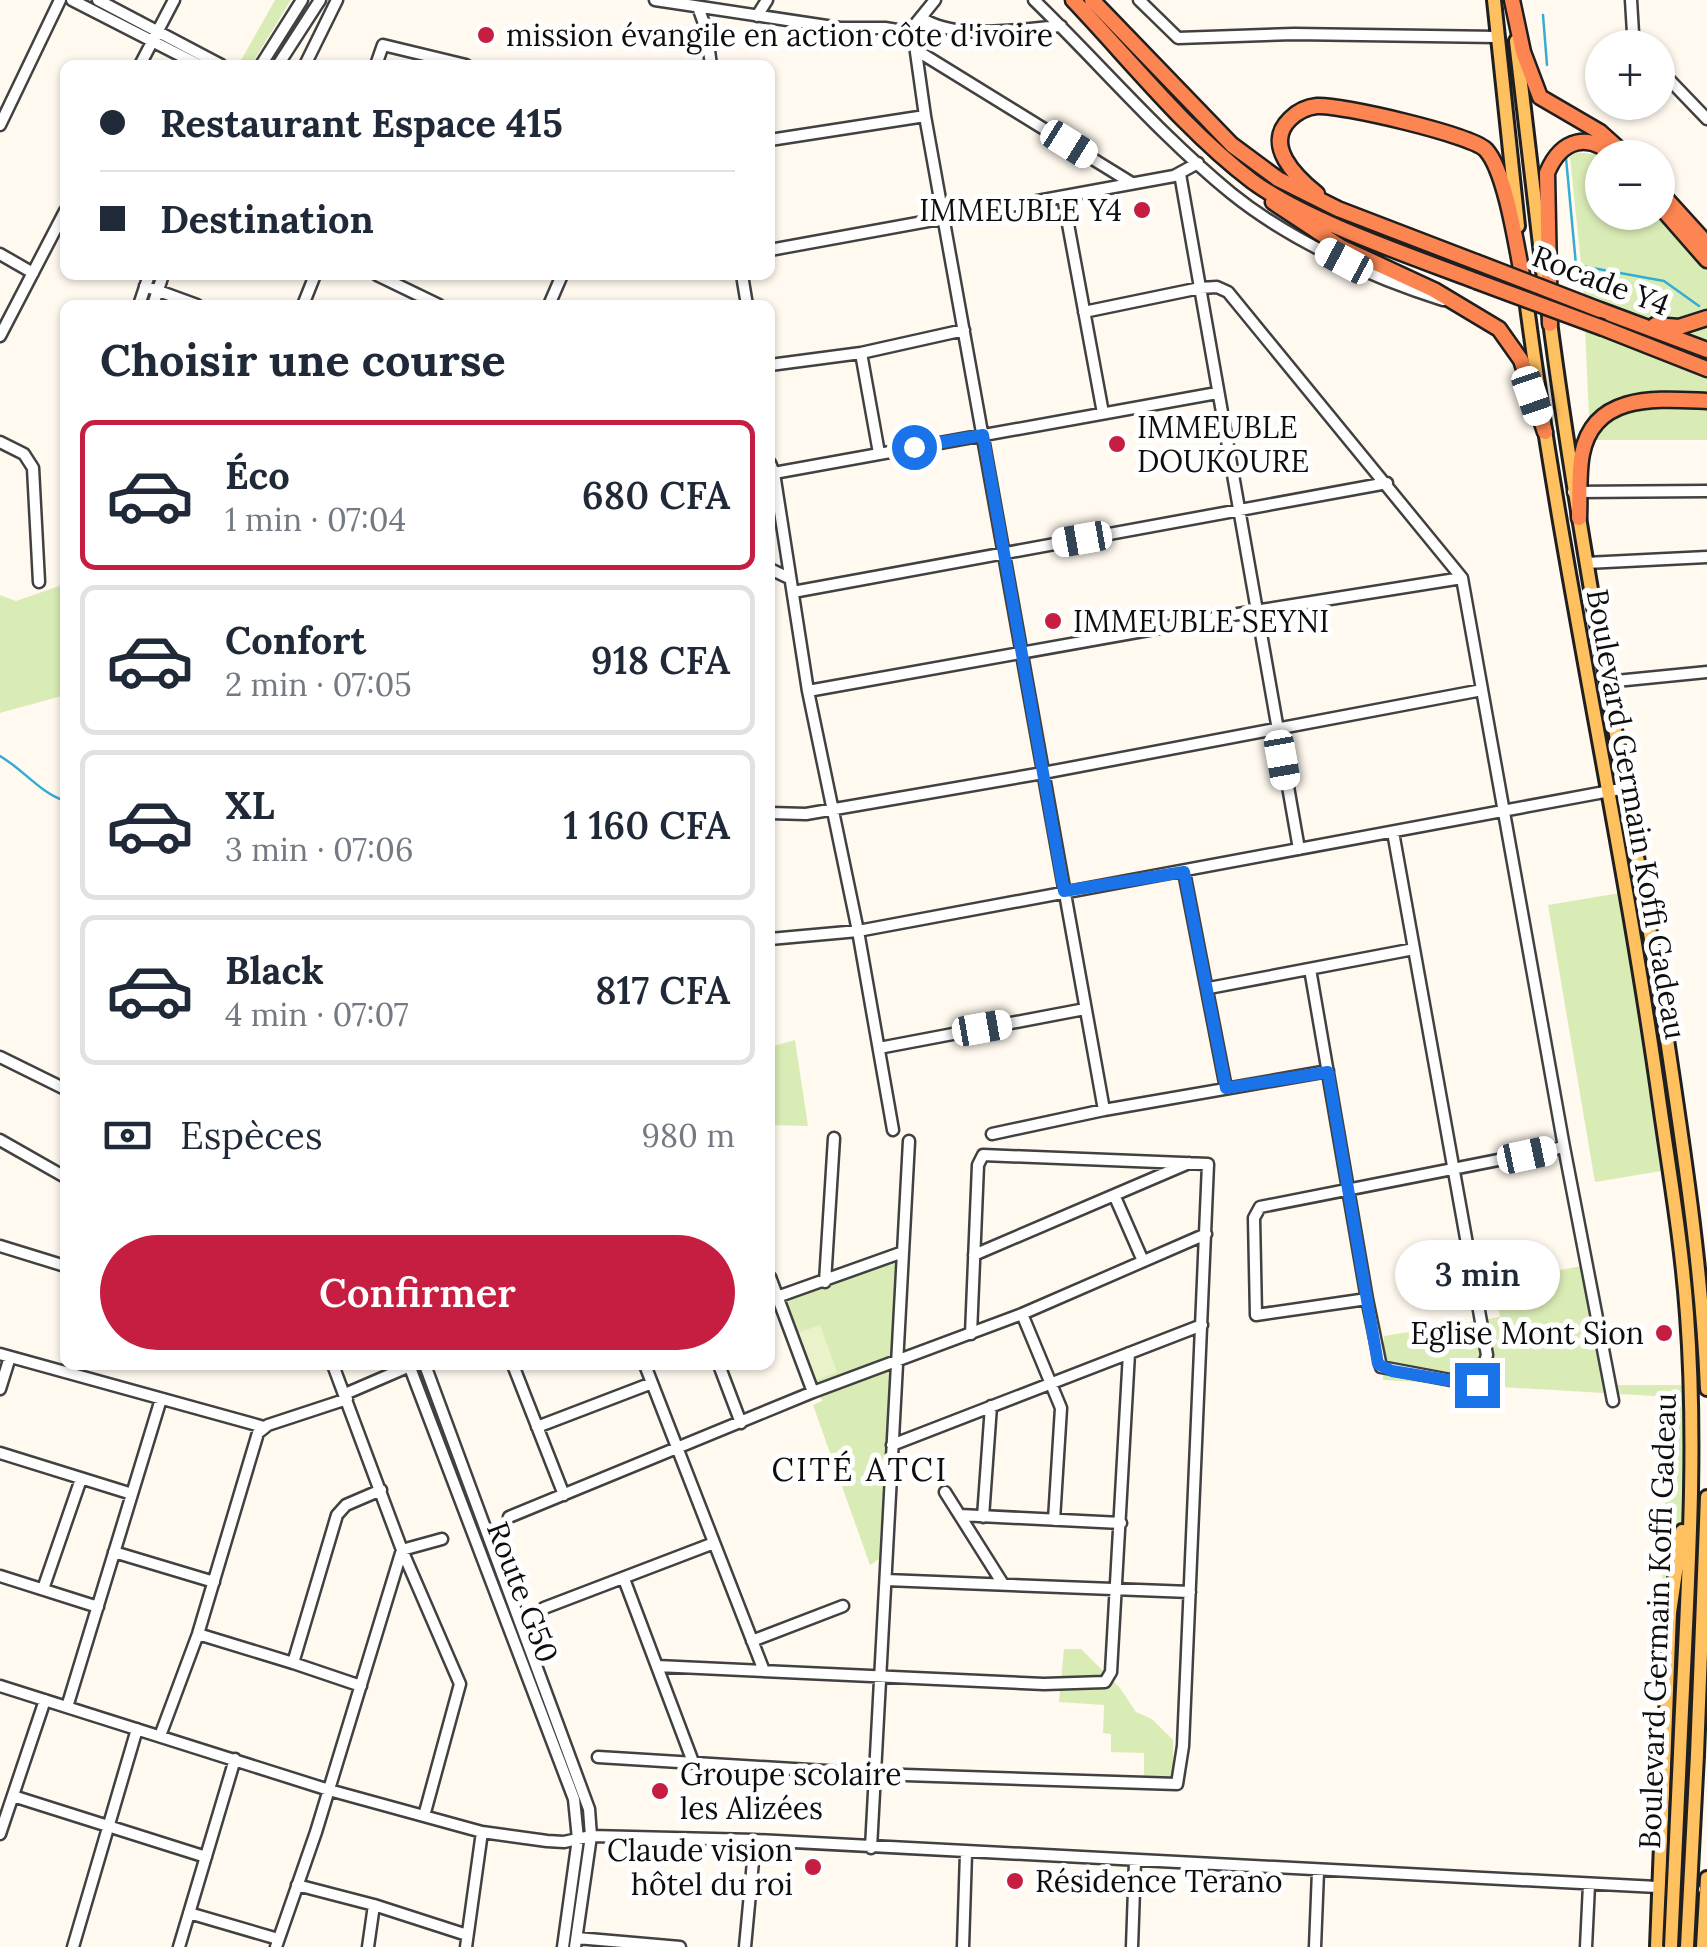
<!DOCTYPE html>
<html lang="fr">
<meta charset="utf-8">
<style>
body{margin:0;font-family:Lora,serif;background:#f2f2f3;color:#1f2937;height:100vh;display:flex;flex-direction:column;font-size:38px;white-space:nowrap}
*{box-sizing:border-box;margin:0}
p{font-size:32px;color:#747a83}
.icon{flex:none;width:55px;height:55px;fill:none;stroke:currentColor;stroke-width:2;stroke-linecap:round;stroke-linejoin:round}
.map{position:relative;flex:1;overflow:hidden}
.drawer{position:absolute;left:60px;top:300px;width:715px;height:1070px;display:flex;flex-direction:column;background:#fff;border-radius:15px;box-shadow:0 2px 8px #0004}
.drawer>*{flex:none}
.guide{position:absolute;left:60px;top:60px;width:715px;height:220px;border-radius:15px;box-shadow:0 2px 8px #0004;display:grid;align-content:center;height:220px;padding:0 40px;background:#fff}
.buttons{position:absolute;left:1585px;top:30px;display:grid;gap:20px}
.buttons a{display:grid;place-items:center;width:90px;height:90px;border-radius:50%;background:#fff;box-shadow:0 2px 8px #0004;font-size:50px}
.end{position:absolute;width:45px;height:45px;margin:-22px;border:12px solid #1a73e8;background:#fff;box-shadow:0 0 0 5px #fff}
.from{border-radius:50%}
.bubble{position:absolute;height:70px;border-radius:35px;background:#fff;box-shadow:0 2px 8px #0004;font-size:32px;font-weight:600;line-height:70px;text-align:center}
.car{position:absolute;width:30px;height:60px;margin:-30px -15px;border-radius:12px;box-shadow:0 0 8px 2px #0007;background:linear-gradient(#fff 24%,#345 0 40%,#fff 0 76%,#345 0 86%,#fff 0)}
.guide b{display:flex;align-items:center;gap:35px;height:95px;font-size:38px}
.guide b+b{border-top:2px solid #e0e1e3}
.guide i{width:25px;height:25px;background:#1f2937}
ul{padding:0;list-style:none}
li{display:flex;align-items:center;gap:30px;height:150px;margin:0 20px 15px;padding:0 20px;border:5px solid #e0e1e3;border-radius:15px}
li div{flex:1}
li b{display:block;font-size:38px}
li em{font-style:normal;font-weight:600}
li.active{border-color:#c61e40}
li>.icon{width:90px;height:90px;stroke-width:1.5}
h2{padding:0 40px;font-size:45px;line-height:120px}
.pay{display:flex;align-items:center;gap:25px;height:110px;padding:0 40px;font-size:38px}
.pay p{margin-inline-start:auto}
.cta{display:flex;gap:20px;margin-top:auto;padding:20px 40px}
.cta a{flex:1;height:115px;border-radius:60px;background:#c61e40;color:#fff;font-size:40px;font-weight:600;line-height:115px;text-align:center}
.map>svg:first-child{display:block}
.green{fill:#daecb6}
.pitch{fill:#eaf2c9}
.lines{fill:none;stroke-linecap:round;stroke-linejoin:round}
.stream{stroke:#34add4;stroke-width:2.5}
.minor-casing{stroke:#414141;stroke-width:15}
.major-casing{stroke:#1f1f1f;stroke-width:18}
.highway-casing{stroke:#1f1f1f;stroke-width:19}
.minor{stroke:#fff;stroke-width:10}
.major{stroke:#ffc05f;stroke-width:12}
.highway{stroke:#fc8551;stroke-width:14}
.major-bridge-casing{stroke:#1f1f1f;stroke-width:18;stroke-linecap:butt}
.highway-bridge-casing{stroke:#1f1f1f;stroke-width:19;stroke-linecap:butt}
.major-bridge{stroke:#ffc05f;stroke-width:12}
.highway-bridge{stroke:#fc8551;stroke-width:14}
.route{stroke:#1a73e8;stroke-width:12}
.poi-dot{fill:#c61e40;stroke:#fff;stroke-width:4}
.labels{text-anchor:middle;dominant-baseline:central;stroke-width:10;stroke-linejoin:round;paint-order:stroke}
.poi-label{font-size:30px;fill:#0e0e0e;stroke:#fff;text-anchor:start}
.street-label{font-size:30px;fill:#0e0e0e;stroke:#fff}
.neighbourhood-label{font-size:32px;letter-spacing:2.5px;fill:#0e0e0e;stroke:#fff}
</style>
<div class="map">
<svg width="1707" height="1947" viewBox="0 0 1707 1947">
<rect width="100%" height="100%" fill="#fff9ef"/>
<path class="green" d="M275 0H291L251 65 240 62Z
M1573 152 1623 157 1602 158V212H1658L1707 252V440H1590L1583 283 1570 157Z
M65 584V695L0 713V595L16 601Z
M1620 893 1661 1171 1595 1182 1548 905Z
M795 1040 808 1126 770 1125V1047Z
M897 1260 879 1559 870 1565 813 1405 822 1401 784 1302Z
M1587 1265 1608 1385H1686L1675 1726H1656L1670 1397 1383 1380 1384 1336 1500 1317 1494 1282Z
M1064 1649H1081L1120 1688 1136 1712 1152 1719 1173 1740V1779L1144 1778V1753L1111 1752V1734L1103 1733 1104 1705 1059 1702Z"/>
<path class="pitch" d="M820 1325 837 1372 816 1380 798 1333Z"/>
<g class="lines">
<path class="stream" d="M1543 15 1547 65
M1566 158 1576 265 1664 281 1699 306
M0 756C24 770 39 792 65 801"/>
<g class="minor-casing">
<path id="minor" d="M72 0 199 65
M98 0 221 65
M655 0 840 28H885L909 32
M1034 0C1100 64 1160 135 1231 193 1289 240 1372 278 1443 300
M1139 0 1178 38 1294 34 1497 37
M1631 0 1633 33 1640 48
M698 7 706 29 711 65
M757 16 767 0
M922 18C955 41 1022 29 1061 26
M909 32 914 38 925 116 1104 1110
M909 32 935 0
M916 50 1130 182
M140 65 174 0
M261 65 302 0
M278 65 320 0
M305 65 337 0
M376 65 383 45 466 65
M1658 68 1707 119
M0 125 60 0
M770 140 925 116
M1180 174 1299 849
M1063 197 1103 413
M770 250 1174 176 1198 163
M0 254 33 273
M377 275 439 305
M742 275 747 305
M145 286 197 305
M139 305 149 275
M153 305 163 275
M303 305 315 275
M549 305 562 275
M1084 312 1200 288 1217 287 1228 292 1462 578 1564 1147 1613 1401
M0 336 65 211
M861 353 879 453
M770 365 861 353 964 330
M0 442 24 454 33 468 39 582
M770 463 774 473 1217 393
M774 473 808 691 858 931 893 1130
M1573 492 1707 491
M1586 563 1707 557
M770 569 789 578
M793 592 1387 483
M1606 682 1707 672
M808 691 1255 611 1462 578
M770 813 806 814 1043 773 1482 690
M1184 872 1226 1088
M770 939 858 931 1626 788
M1310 969 1367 1299 1256 1315 1254 1218 1260 1207 1564 1147
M1209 988 1414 949
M879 1048 1085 1009
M0 1057 65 1089
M992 1134 1104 1110 1328 1071
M0 1140 65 1177
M1115 1197 1143 1261
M0 1246 65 1266
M974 1255 1189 1163
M770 1277 813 1392
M825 1282 834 1138
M777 1297 903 1252
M1367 1299 1381 1367 1477 1385 1487 1355 1393 832
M1022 1314 1061 1408 1054 1520
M0 1354 264 1427
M333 1365 402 1550 460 1684 424 1816
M409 1365 574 1799 578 1839 563 1947
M425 1365 589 1809 591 1836 575 1947
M513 1365 564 1495
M645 1365 764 1671
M719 1365 741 1423
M0 1389 10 1357
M345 1394 410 1366
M537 1427 652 1383
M892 1445 1202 1325
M0 1453 132 1494
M945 1492 1003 1584
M960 1515 1121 1523
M509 1517 813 1392 1022 1314 1206 1234
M983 1517 991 1406
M114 1552 214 1582
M0 1576 98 1607
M624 1579 693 1762
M886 1580 1190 1592
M43 1589 81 1479
M544 1608 714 1543
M198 1634 293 1663 337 1515 346 1505 381 1490
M752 1641 843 1606
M293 1663 361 1686
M657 1666 1044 1684 1105 1682 1111 1672 1129 1353
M0 1686 329 1790 482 1832 547 1841 564 1842 591 1836 755 1840 1695 1889
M67 1707 161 1399
M160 1736 198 1634 258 1433 268 1425 347 1399
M598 1757 875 1774 1177 1784 1183 1746 1208 1164 983 1155 978 1165 971 1334
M13 1796 206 1857
M0 1834 45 1700
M871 1848 909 1141
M297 1885 374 1905 467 1935
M189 1913 278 1939
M577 1938 680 1947
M73 1947 137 1729
M179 1947 235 1759
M276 1947 316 1832 402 1550 442 1539
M368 1947 374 1905
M466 1947 482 1832
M745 1947 755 1840
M963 1947 966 1853
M1132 1947 1135 1861
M1315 1947 1318 1871
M1586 1947 1589 1885"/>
</g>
<g class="major-casing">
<path id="major" d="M1494 0 1518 226
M1516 41 1544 279
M1525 291C1560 564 1622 833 1660 1105 1670 1175 1682 1245 1687 1315 1698 1461 1686 1609 1680 1754
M1549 314C1580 552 1628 788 1665 1026 1683 1147 1702 1267 1707 1389
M1697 1755 1707 1497
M1657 1947 1670 1613 1682 1531
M1703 1947 1707 1878"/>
</g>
<g class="highway-casing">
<path id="highway" d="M1073 0C1131 61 1185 130 1252 181 1306 221 1411 256 1476 281
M1092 0 1232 145 1278 179 1338 209 1476 262
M1512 0 1523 52 1540 97 1600 132 1629 158
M1658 190 1707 244
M1317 194C1296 177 1263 145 1290 119 1297 112 1307 107 1317 106 1338 104 1473 135 1486 150 1507 173 1518 257 1525 290
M1273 202 1341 247 1434 290 1499 329 1521 360 1545 432
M1658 204 1707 260
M1600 310 1707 350
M1550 324 1547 173C1561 139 1589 131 1616 158
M1655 325 1679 327 1707 318
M1603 328 1707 369
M1579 518C1580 497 1578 474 1582 454 1594 392 1658 399 1707 401"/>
</g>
<use href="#minor" class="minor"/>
<use href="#major" class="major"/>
<use href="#highway" class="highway"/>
<g class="major-bridge-casing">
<path id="major-bridge" d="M1671 1947 1680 1754
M1687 1947 1697 1755"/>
</g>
<g class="highway-bridge-casing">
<path id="highway-bridge" d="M1476 262 1600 310
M1476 281 1603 328"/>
</g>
<use href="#major-bridge" class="major-bridge"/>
<use href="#highway-bridge" class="highway-bridge"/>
</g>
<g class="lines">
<path class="route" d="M914 447 983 435 1064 891 1184 872 1226 1088 1328 1072 1378 1364 1392 1371 1477 1385"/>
</g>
<g class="poi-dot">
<circle cx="486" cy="35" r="10"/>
<circle cx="1142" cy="210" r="10"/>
<circle cx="1117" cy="444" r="10"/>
<circle cx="1053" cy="621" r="10"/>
<circle cx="1664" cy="1333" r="10"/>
<circle cx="660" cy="1791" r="10"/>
<circle cx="813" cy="1867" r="10"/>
<circle cx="1015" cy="1881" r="10"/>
</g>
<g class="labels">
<g class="poi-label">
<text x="506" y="35">mission évangile en action côte d'ivoire</text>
<text x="1122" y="210" text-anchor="end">IMMEUBLE Y4</text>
<text x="1137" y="427">IMMEUBLE<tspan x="1137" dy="34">DOUKOURE</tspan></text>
<text x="1073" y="621">IMMEUBLE SEYNI</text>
<text x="1644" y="1333" text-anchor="end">Eglise Mont Sion</text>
<text x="680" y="1774">Groupe scolaire<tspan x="680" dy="34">les Alizées</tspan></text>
<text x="793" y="1850" text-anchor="end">Claude vision<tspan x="793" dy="34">hôtel du roi</tspan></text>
<text x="1035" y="1881">Résidence Terano</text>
</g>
<g class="street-label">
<text transform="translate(1601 280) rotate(21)">Rocade Y4</text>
<text transform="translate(1637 814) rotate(80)">Boulevard Germain Koffi Gadeau</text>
<text transform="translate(523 1592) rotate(69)">Route G50</text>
<text transform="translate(1657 1621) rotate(-88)">Boulevard Germain Koffi Gadeau</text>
</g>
<g class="neighbourhood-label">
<text x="860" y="1469">CITÉ ATCI</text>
</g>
</g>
</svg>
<div class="buttons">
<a>+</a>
<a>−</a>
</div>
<i class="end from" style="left:914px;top:447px"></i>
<i class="end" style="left:1477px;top:1385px"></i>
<div class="bubble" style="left:1395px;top:1240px;width:165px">3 min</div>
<i class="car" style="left:1069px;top:144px;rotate:122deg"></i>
<i class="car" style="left:1344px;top:261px;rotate:298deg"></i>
<i class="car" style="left:1532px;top:396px;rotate:161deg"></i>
<i class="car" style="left:1082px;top:539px;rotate:260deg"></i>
<i class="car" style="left:1282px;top:760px;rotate:170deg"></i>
<i class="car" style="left:982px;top:1028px;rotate:80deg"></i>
<i class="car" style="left:1527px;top:1155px;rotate:78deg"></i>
<div class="guide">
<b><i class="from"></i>Restaurant Espace 415</b>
<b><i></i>Destination</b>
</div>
<section class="drawer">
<h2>Choisir une course</h2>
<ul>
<li class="active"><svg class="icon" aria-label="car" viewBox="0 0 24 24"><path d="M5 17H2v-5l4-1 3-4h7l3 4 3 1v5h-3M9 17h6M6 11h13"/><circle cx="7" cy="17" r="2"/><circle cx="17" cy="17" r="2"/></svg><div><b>Éco</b><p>1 min · 07:04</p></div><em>680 CFA</em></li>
<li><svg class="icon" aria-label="car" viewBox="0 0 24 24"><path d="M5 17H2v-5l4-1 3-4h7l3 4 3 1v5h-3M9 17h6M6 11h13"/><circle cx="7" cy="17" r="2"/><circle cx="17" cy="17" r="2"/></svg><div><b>Confort</b><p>2 min · 07:05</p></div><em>918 CFA</em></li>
<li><svg class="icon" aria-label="car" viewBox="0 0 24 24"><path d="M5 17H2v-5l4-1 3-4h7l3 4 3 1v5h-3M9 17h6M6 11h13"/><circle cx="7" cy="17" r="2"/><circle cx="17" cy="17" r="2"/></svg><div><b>XL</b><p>3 min · 07:06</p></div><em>1 160 CFA</em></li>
<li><svg class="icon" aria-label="car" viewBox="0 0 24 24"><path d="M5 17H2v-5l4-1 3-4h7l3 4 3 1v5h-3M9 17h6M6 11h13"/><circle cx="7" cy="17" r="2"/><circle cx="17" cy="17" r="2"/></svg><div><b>Black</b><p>4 min · 07:07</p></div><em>817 CFA</em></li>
</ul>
<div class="pay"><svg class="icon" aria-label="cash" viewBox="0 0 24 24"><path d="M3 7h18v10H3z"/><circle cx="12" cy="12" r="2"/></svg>Espèces<p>980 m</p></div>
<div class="cta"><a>Confirmer</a></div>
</section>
</div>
